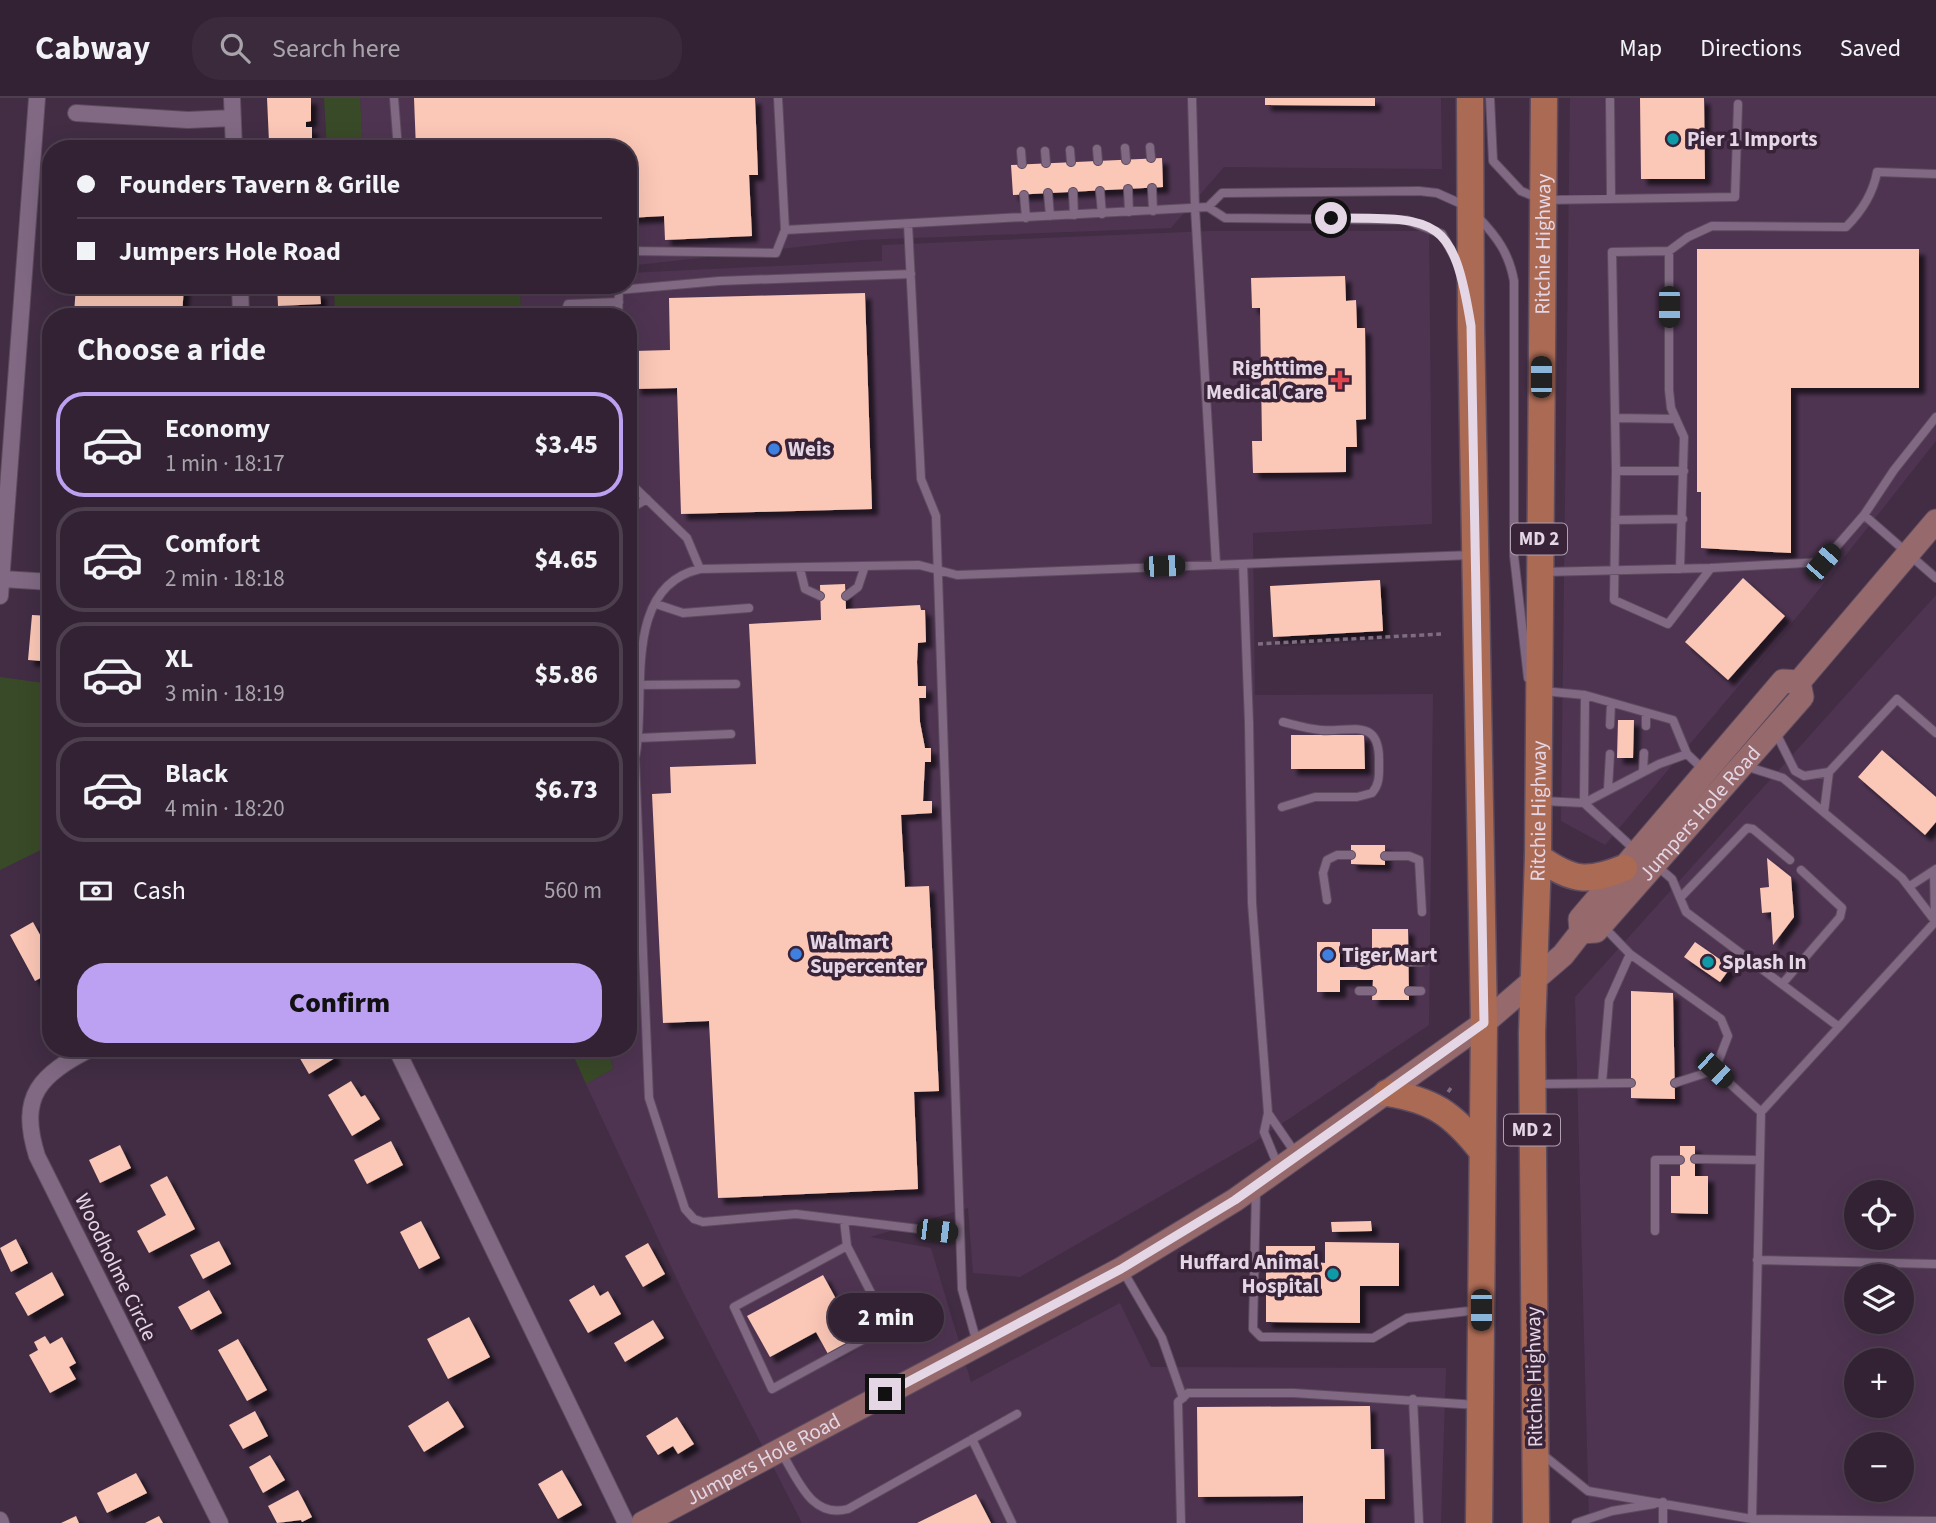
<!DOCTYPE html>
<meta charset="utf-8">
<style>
body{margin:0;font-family:"Source Sans 3",sans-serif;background:#3a2a3b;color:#f1f3f6;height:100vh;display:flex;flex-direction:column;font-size:26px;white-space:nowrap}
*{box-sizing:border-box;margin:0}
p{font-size:23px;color:#a8a4ac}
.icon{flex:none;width:38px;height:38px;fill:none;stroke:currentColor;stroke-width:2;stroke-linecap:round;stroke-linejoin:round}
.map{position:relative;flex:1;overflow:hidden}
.drawer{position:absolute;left:42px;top:210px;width:595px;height:749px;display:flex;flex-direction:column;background:#322233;border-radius:28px;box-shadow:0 7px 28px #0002,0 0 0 2px #4d3f4e}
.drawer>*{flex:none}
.top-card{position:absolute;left:42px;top:42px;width:595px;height:154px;border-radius:28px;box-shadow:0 7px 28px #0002,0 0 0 2px #4d3f4e;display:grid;align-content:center;height:154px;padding:0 35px;background:#322233}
.controls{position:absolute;left:1844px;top:1082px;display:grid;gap:14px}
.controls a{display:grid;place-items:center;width:70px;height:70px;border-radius:50%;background:#322233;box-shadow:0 7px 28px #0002,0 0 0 2px #4d3f4e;font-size:35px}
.end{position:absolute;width:32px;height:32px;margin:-16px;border:9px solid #e4d6e5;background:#111;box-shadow:0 0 0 4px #111}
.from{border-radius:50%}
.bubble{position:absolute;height:49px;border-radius:24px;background:#322233;box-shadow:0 7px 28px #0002,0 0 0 2px #4d3f4e;font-size:23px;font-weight:800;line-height:49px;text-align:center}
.car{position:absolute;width:21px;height:42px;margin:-21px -10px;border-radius:9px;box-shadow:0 0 5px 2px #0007;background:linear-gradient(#222 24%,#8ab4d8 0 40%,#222 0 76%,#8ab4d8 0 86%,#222 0)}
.top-card b{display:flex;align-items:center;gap:24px;height:66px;font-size:26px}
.top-card b+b{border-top:2px solid #4d3f4e}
.top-card i{width:18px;height:18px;background:#f1f3f6}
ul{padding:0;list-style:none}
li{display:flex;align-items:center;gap:21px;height:105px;margin:0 14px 10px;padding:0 21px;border:4px solid #4d3f4e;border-radius:28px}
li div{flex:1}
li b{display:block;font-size:26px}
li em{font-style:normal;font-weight:800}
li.current{border-color:#bca0f2}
li>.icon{width:63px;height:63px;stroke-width:1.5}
h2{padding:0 35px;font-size:32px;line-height:84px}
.pay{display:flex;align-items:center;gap:18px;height:77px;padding:0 35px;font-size:26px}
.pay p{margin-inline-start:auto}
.cta{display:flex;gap:14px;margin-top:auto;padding:14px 35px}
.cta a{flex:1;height:80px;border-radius:28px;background:#bca0f2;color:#111;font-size:28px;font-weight:800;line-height:80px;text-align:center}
header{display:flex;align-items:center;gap:42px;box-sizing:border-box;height:98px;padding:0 35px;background:#322233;border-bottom:2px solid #4d3f4e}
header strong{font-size:33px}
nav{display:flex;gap:38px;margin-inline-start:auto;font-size:24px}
.search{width:490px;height:63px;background:#3a2a3b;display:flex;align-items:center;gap:18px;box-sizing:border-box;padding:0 24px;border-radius:28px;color:#a8a4ac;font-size:26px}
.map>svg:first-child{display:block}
.built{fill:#4e3451;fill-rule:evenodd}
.green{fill:#394a28}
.building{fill:#fbc7b7;filter:url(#shadow)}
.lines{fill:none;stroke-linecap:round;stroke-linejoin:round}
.service-casing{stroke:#5d4b5e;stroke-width:10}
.minor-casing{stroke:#5d4b5e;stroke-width:18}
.secondary-casing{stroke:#5d4b5e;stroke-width:25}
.primary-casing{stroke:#5d4b5e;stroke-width:29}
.path{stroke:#7f6c80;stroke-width:3.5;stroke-dasharray:5 3.5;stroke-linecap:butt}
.service{stroke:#816983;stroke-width:8}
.minor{stroke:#816983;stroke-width:16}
.secondary{stroke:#96696c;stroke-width:23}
.primary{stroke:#ab6a54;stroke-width:26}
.route{stroke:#e4d6e5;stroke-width:9}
.culture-dot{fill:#0f9aa8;stroke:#382339;stroke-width:2.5}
.health-dot{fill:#e0444e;stroke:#382339;stroke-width:2.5}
.shop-dot{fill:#3f7fe0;stroke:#382339;stroke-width:2.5}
.labels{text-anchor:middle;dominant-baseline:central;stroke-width:7;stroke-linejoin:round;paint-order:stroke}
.shield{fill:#382339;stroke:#b0a0b1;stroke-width:2}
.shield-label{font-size:19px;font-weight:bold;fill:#e4d6e5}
.poi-label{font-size:21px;font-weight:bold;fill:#e4d6e5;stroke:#382339;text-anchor:start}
.street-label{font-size:21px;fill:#e4d6e5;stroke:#382339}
</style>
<header>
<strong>Cabway</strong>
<div class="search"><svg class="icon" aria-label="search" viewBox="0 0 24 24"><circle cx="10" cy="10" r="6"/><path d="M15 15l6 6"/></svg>Search here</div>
<nav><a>Map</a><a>Directions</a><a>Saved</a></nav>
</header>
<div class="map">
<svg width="1936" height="1425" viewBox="0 0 1936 1425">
<defs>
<filter id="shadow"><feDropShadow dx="6" dy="6" stdDeviation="2" flood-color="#0009"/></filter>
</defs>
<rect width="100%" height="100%" fill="#422d44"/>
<path class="built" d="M360 0H1441L1442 71 1224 69 1171 130 861 142 628 168V51H363Z
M1570 0H1936V343L1805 509 1605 747 1561 723Z
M1210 133H1429L1432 426 1253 435 1255 597 1433 596 1429 927 1253 1045 1020 1179 973 1175 968 1110 870 1139 931 1150 971 1284 1120 1205 1151 1269 1446 1270 1441 1425H802L683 1194 586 986 613 971 608 950H628V219H522L519 187H628V175L882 163V147Z
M1936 497V1425H1589L1575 899ZM1857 1094H1902V1139H1857ZM1857 1178H1902V1223H1857ZM1857 1262H1902V1307H1857ZM1857 1346H1902V1391H1857Z"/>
<path class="green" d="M324 0H360L363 51H327Z
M334 187H519L522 219H335Z
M0 579 51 586V747L0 772Z
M570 950H608L613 971 586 986Z"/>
<path class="building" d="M267 0H311V23L306 24V29H312V42L269 44Z
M414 0H755L758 77H749L752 138 665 142 664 118 628 120V51H416Z
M1265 0H1375V8L1265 7Z
M1640 0H1704L1705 81H1641Z
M1162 60 1163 89 1013 97 1011 67Z
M1697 151H1919V290H1791V455L1701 450V394H1697Z
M1345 178 1346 203 1356 202 1357 230H1365L1366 321 1356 322 1357 349H1346V374L1253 375 1252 343H1262L1260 210H1252L1251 180Z
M76 187H184L182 219 74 216Z
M277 187H313V194H320L321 206 278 208Z
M865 195 872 411 681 416 677 290 635 291 634 253 670 252 669 200Z
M1743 480 1785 518 1728 582 1685 544Z
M1380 482 1383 533 1273 539 1270 488Z
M845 486 846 511 920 507 921 512H925L926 544 918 545 917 564 918 588H926V600H919L920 624 925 650H931V664H925L923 703H932V715L901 717 905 789 929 788 939 993 914 994 918 1091 718 1100 709 923 663 925 652 696 671 695 670 669 756 666 749 526 821 522 820 487Z
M32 517 51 518V556L42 555V563L28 562Z
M1618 622H1634L1633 660H1617Z
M1291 637H1364L1365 671H1291Z
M1882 652 1936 699V724L1925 737 1858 679Z
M1351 747H1385V767L1351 766Z
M1767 760 1791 779 1794 819 1773 847 1771 814 1762 815 1760 790 1769 789Z
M33 824 51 857V874L35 883 10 837Z
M1372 831H1408L1409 902H1372L1373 882H1340V894H1317V844H1340V869H1372Z
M1695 844 1731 869 1720 884 1684 859Z
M1631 893 1673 895 1675 1001 1631 1000Z
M294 950H330L335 960 309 976Z
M351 983 361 999 365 997 380 1021 352 1038 328 997Z
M391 1043 403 1067 367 1086 354 1062Z
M120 1047 131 1070 100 1085 89 1062Z
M1680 1048H1695V1078H1708V1116L1671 1115V1078H1680Z
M167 1078 195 1131 149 1155 137 1133 166 1117 150 1087Z
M421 1123 440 1160 419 1171 400 1134Z
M1371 1123 1372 1133 1332 1134 1331 1124Z
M16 1141 28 1165 11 1174 0 1150Z
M219 1143 231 1166 203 1181 190 1157Z
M1325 1144 1399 1145V1188H1360V1225L1266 1224V1148H1315V1164L1325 1165Z
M648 1145 665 1176 643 1189 625 1158Z
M52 1174 64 1197 28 1218 15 1195Z
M823 1177 847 1221 838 1226 848 1244 828 1256 816 1234 770 1259 747 1218Z
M594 1187 600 1198 608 1193 621 1216 588 1235 569 1202Z
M209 1192 222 1215 191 1232 178 1209Z
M469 1219 490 1259 448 1281 427 1241Z
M653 1222 664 1240 625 1264 614 1245Z
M45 1238 50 1246 62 1239 76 1265 69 1269 76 1281 50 1295 29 1257 38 1252 34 1244Z
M238 1241 267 1292 247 1303 218 1252Z
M448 1303 464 1329 424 1354 408 1328Z
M1370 1308 1371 1351H1384L1385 1401H1365V1425H1303V1398L1198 1399 1197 1309Z
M255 1313 268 1338 243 1351 229 1327Z
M677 1319 694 1346 678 1356 673 1348 658 1357 646 1338Z
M270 1357 285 1382 263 1395 249 1369Z
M562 1372 582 1407 558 1421 538 1386Z
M136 1375 147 1395 107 1415 97 1395Z
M298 1392 312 1419 302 1424 301 1422 277 1425 268 1408Z
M976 1396 991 1425H917Z
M76 1418 79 1425H61Z
M159 1418 163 1425H145Z"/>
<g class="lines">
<g class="service-casing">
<path id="service" d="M394 0 398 51
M778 0 785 132 1208 109 1225 120 1406 122 1442 136 1460 169
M1192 0 1195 110 1216 466
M1490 0 1493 63 1521 93 1543 102 1735 99 1738 6
M1610 2 1611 101
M1150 49 1151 60
M1125 50 1126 62
M1097 51 1098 63
M1070 52 1071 64
M1021 53 1022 66
M1045 53 1046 65
M1152 90 1153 113
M1128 91 1129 114
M1100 93 1102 116
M1073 94 1074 117
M1048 95 1050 118
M1024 97 1026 120
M1208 109 1222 95 1419 93 1437 95 1466 108
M1478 119C1497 139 1509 155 1514 183V458L1528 580
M908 126 921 381 936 418 962 1191 977 1245
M628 153 776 155 785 132
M1669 153V292L1671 310 1684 339 1680 471
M563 219 568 206 619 204
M618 219 619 192 719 183 911 176
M1615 320 1676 321
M1616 373H1684
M628 383 687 440 700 471
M628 412 647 401
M1864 417 1894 372 1936 319
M1615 422 1683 421
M1243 466 1249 625 1252 805 1268 1015 1264 1034 1278 1068
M1711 470 1668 526 1614 502 1616 373 1612 154 1669 153 1688 139 1712 128 1846 129C1862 113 1873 96 1877 74L1936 76
M800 471 805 491 820 498
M1543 474 1711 470 1823 464 1864 417 1936 480
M846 498 858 489 865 468
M656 506 683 515 749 510
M640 587 736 586
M1543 593 1585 597 1673 622 1687 656 1704 672
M1610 627 1611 605
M1646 628V615
M1775 633 1795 673 1804 678 1829 674 1897 601 1936 635
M639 640 731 636
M1745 668 1783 680 1902 780 1935 823
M1643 673 1644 655
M1608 691 1610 656
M1543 703 1584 705 1635 752
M1584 705 1659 666 1687 656
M1584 705 1585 597
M1282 709 1315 699H1357L1372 695C1380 686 1379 676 1379 664 1380 619 1352 634 1321 632 1308 631 1295 627 1283 624
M1824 714 1829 674
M1385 758H1409L1419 762 1422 814
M1658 769 1672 781 1686 814 1839 929
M1934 773 1935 823
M1910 788 1936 771
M1680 800 1747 730 1753 731 1790 762
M1327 802 1323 775 1327 762 1337 757H1351
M1602 827 1630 856 1721 921 1728 938 1715 972
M1408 864H1422
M1359 865 1372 864
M1783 885 1840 819 1842 810 1801 772
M1359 893H1372
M1409 893H1421
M1602 985 1609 903 1630 856
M1675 985 1715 972 1761 1014
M1536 986 1631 985
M1268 1015 1296 1056
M1695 1061 1760 1062
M1256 1093 1253 1231 1261 1239 1373 1240 1407 1220 1478 1212
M844 1122 847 1148 734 1209 772 1291 888 1228 847 1148
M1655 1133V1062H1680
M960 1136 796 1116 703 1124 694 1121 685 1111 649 1000 635 660C648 604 619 489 700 471L919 467 957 477 1472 457
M1757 1162 1936 1166
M1123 1173 1162 1240 1183 1300
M1413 1301 1419 1425
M972 1341 1012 1425
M781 1354C798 1381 811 1421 848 1411L1017 1316
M1542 1356 1588 1393 1752 1421 1936 1423
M1752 1421 1761 1014 1936 823
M1181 1425 1178 1304 1188 1295H1294L1477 1307
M1576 1425 1612 1413 1654 1406
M1663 1425V1404"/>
</g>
<g class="minor-casing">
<path id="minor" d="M232 0 234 51
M76 15 188 22 232 20
M240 187 241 219
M3 481 51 484
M0 498 37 0
M92 950C40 977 18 997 37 1058L220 1425
M396 950 626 1425
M0 1422 1 1425"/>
</g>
<g class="secondary-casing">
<g id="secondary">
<path d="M1799 584 1936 423"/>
<path id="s1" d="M1581 834 1596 833 1802 599 1799 584"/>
<path id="s2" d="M643 1425 1121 1171 1235 1102 1484 925 1563 857 1581 834 1580 821 1783 583 1799 584"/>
</g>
</g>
<g class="primary-casing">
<g id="primary">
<path d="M1470 0 1471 227 1484 925 1479 1425"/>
<path d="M1538 759C1572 783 1587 785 1624 770"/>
<path d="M1387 995C1433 1002 1453 1016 1482 1053"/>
<path id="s3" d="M1536 1425 1532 935 1538 759 1544 0"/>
</g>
</g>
<path class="path" d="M1258 546 1441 536
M1448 994 1453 987"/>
<use href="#service" class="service"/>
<use href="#minor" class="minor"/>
<use href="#secondary" class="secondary"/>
<use href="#primary" class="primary"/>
</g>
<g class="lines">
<path class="route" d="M885 1296 1121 1171 1235 1102 1484 925 1471 228C1453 117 1438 120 1331 120"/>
</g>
<g class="culture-dot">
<circle cx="1673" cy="41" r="7"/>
<circle cx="1708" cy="864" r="7"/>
<circle cx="1333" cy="1176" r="7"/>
</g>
<path class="health-dot" d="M1336.5 271.5h7v7h7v7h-7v7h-7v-7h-7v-7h7z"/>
<g class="shop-dot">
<circle cx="774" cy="351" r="7"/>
<circle cx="796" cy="856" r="7"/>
<circle cx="1328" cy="857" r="7"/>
</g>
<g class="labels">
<g class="shield">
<rect x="1511" y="425.5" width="56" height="31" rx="5"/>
<rect x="1504" y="1016.5" width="56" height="31" rx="5"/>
</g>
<g class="shield-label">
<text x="1539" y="441">MD 2</text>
<text x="1532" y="1032">MD 2</text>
</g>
<g class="poi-label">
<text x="1687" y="41">Pier 1 Imports</text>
<text x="1324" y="270" text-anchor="end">Righttime<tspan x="1324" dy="24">Medical Care</tspan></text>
<text x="788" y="351">Weis</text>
<text x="810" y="844">Walmart<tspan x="810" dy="24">Supercenter</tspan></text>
<text x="1342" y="857">Tiger Mart</text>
<text x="1722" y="864">Splash In</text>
<text x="1319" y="1164" text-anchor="end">Huffard Animal<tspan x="1319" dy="24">Hospital</tspan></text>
</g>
<g class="street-label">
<text stroke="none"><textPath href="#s3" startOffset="1279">Ritchie Highway</textPath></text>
<text stroke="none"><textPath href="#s3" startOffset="712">Ritchie Highway</textPath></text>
<text stroke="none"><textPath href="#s1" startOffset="172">Jumpers Hole Road</textPath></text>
<text transform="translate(116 1169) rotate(64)">Woodholme Circle</text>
<text transform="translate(1534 1279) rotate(-91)">Ritchie Highway</text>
<text stroke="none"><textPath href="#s2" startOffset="136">Jumpers Hole Road</textPath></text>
</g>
</g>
</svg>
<div class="controls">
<a><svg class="icon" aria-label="locate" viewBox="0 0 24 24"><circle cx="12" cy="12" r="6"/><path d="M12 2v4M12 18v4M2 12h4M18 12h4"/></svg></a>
<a><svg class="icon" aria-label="layers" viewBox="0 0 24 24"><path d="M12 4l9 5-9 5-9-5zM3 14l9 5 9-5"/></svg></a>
<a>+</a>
<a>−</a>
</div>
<i class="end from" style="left:1331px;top:120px"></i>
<i class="end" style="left:885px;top:1296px"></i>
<div class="bubble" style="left:828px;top:1195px;width:116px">2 min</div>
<i class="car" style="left:1669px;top:209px;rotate:180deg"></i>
<i class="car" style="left:1541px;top:279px;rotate:0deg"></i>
<i class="car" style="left:1823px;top:464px;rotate:41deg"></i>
<i class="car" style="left:1164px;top:468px;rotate:88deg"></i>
<i class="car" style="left:1715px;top:972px;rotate:133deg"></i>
<i class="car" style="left:937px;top:1133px;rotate:97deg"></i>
<i class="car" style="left:1481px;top:1212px;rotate:180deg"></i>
<div class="top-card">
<b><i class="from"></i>Founders Tavern &amp; Grille</b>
<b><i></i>Jumpers Hole Road</b>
</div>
<section class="drawer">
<h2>Choose a ride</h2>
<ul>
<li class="current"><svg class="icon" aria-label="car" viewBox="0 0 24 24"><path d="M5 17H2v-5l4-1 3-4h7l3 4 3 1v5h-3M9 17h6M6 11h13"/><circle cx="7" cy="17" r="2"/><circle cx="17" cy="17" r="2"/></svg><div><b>Economy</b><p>1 min · 18:17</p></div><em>$3.45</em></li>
<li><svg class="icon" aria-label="car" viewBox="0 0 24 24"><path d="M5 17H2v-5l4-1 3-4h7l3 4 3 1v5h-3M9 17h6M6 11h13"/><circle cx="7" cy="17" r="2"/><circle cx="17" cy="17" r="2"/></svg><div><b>Comfort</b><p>2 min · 18:18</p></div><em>$4.65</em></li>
<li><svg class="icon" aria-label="car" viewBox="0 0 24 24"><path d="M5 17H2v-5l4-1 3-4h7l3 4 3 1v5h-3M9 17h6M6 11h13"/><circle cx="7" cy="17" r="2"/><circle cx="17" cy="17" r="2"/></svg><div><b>XL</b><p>3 min · 18:19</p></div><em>$5.86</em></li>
<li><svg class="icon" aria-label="car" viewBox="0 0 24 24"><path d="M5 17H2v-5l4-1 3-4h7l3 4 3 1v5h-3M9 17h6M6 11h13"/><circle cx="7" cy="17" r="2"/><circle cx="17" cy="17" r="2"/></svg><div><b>Black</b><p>4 min · 18:20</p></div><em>$6.73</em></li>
</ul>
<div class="pay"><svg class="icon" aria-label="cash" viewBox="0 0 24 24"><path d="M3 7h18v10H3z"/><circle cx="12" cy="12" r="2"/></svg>Cash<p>560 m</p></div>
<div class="cta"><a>Confirm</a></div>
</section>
</div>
